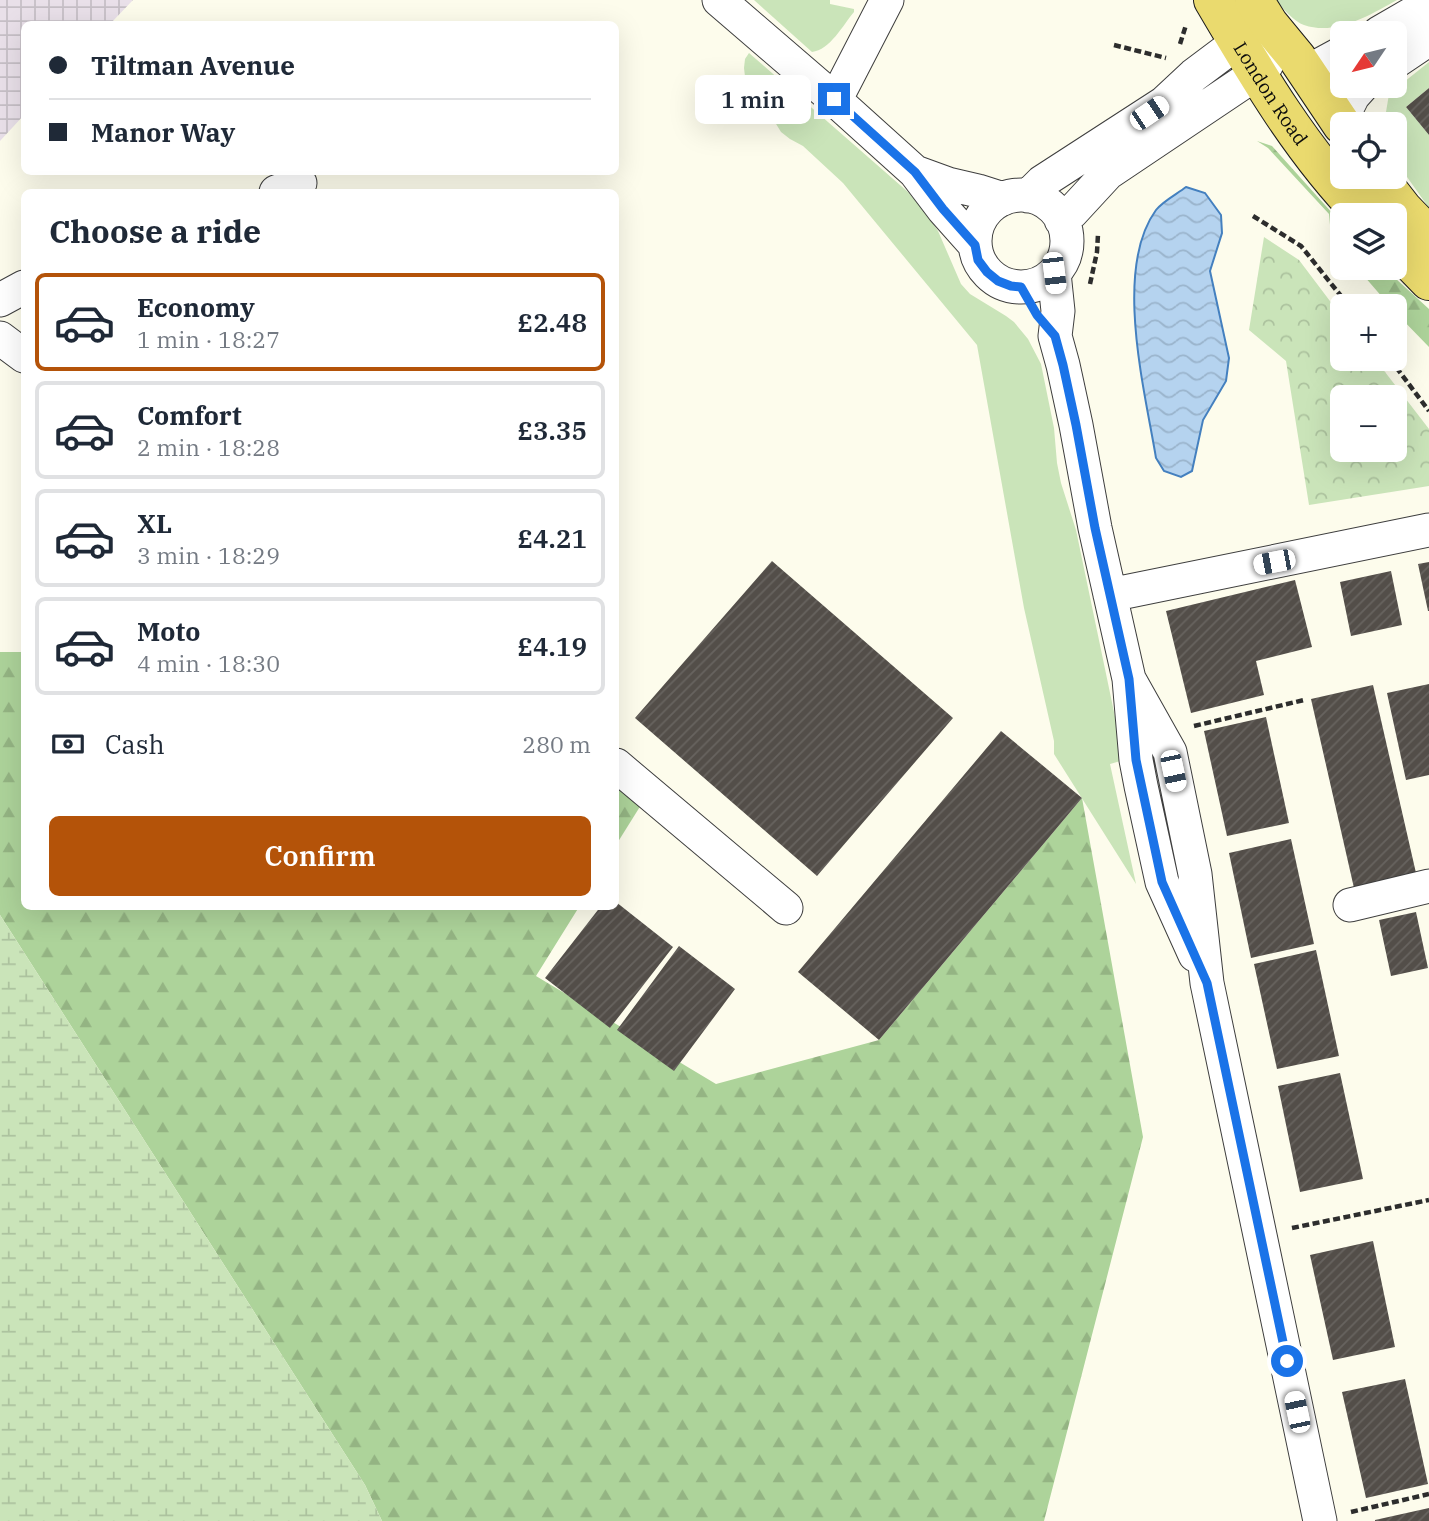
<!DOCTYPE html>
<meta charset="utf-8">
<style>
body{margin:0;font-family:"IBM Plex Serif",serif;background:#f6f6f7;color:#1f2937;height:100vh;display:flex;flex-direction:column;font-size:26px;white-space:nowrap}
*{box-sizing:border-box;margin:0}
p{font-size:23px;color:#747a83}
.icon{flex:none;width:38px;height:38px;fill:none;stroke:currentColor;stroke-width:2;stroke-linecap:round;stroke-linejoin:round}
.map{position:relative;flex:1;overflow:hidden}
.side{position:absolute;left:21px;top:189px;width:598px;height:721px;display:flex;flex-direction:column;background:#fff;border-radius:10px;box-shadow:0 7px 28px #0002}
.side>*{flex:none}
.banner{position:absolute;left:21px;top:21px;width:598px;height:154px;border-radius:10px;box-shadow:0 7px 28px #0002;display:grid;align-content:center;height:154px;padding:0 28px;background:#fff}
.needle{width:46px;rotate:235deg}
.fabs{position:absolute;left:1330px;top:21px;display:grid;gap:14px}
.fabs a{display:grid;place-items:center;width:77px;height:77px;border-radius:10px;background:#fff;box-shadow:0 7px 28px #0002;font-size:35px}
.end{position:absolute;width:32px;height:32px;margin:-16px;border:9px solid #1a73e8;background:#fff;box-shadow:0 0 0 4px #fff}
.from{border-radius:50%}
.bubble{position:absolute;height:49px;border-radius:10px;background:#fff;box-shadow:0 7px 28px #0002;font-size:23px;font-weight:600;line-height:49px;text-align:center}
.car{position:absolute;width:21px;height:42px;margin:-21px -10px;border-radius:9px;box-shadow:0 0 5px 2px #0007;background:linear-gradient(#fff 24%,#345 0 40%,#fff 0 76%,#345 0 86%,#fff 0)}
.banner b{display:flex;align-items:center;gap:24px;height:66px;font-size:26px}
.banner b+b{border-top:2px solid #e0e1e3}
.banner i{width:18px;height:18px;background:#1f2937}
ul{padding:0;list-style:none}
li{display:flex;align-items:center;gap:21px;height:98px;margin:0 14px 10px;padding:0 14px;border:4px solid #e0e1e3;border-radius:10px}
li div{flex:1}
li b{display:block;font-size:26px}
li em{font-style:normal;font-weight:600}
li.active{border-color:#b45309}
li>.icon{width:63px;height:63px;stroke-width:1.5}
h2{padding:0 28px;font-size:32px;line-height:84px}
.pay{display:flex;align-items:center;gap:18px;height:77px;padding:0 28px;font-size:26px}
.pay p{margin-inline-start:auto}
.cta{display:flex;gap:14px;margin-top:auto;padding:14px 28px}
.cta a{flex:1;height:80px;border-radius:10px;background:#b45309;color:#fff;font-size:28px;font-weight:600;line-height:80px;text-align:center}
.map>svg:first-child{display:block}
.industrial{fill:url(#industrial-grid)}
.grass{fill:#cae4b9}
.forest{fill:url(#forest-firs)}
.wetland{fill:url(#wetland-marsh)}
.park{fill:url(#park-crowns);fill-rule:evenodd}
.water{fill:url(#water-waves);stroke:#4480bf;stroke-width:2}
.building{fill:url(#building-hatch)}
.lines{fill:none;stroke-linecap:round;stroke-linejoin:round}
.minor-casing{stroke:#3e3e3e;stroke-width:35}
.major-casing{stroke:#1c1c1c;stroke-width:40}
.path{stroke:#2d2d2d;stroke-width:4.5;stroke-dasharray:7 3.5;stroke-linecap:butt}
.minor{stroke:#fff;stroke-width:33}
.major{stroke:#eada6e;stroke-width:38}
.route{stroke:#1a73e8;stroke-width:9}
.labels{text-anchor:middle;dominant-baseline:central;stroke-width:7;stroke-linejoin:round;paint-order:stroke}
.street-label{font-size:19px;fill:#0b0b0b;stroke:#fff}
</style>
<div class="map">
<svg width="1429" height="1521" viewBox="0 0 1429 1521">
<defs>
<pattern id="industrial-grid" width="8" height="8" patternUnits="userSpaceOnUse" patternTransform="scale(1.75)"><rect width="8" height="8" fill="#e9e0e9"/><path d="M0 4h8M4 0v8" fill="none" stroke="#c6bfc6"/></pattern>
<pattern id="forest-firs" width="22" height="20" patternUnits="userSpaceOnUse" patternTransform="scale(1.75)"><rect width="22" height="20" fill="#add39a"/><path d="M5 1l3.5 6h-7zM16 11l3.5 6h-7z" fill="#94b483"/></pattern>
<pattern id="wetland-marsh" width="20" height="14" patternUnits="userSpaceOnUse" patternTransform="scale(1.75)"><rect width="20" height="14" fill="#cae4b9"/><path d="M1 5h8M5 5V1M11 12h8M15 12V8" fill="none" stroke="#acc29e"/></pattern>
<pattern id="park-crowns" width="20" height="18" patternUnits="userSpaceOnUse" patternTransform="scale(1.75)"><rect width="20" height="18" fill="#cae4b9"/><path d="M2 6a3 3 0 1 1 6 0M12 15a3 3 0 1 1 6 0" fill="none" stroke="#acc29e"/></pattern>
<pattern id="water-waves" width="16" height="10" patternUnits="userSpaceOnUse" patternTransform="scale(1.75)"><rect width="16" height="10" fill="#b5d3ef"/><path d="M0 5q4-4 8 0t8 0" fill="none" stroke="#9ab4cc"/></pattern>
<pattern id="building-hatch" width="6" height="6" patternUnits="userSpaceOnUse" patternTransform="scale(1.75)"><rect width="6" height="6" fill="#534e49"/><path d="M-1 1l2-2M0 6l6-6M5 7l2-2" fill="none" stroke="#67635f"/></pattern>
</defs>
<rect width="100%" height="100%" fill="#fdfcec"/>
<path class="industrial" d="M0 0H133L110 24H24V115L0 141Z"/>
<path class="grass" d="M754 0H830V4L854 9V12C843 25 830 50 812 52Z
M1276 0H1397C1370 15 1336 36 1304 25 1295 22 1282 8 1276 0Z
M749 53 908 192 926 213 938 231 961 284 970 294 1006 316 1014 322 1028 339 1041 364 1054 428 1057 463 1061 483 1076 530 1124 760 1110 764 1136 884 1054 754V741L1024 608 977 345 843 183 803 146 790 139 781 132 773 119 753 97 746 85 744 68 745 59Z
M1429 62V88L1406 107 1429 135V208L1395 160V124H1384L1389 94Z"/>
<path class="forest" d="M1257 141 1272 146 1342 224V251L1331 236 1329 214 1268 148Z
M1357 268H1384L1429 309V347L1395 312V306H1390Z
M0 652H24V906L579 907 536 976 716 1084 879 1040 1082 798 1143 1137 1044 1521H382L365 1485 0 915Z
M616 751 646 797 616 845Z"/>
<path class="wetland" d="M0 915 365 1485 382 1521H0Z"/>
<path class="park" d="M1264 237 1299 260 1342 317V359H1375L1429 429V486L1309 505 1286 361 1249 330ZM1342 397H1395V450H1342Z"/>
<path class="water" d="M1186 187 1205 193 1221 215 1222 233 1210 271 1229 358 1226 381 1203 420 1192 471 1181 477 1164 471 1156 458C1145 391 1113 269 1156 210 1163 201 1177 194 1186 187Z"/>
<path class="building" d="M1429 88V135L1406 107Z
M772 561 953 718 817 876 635 718Z
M1429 562V611H1428L1418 564Z
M1391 571 1402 625 1351 636 1340 582Z
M1295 580 1312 647 1256 661 1264 695 1191 713 1166 611Z
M1429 684V775L1406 780 1387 693Z
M1373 685 1416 873 1354 888 1311 699Z
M1266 717 1289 823 1227 836 1204 731Z
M1001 731 1082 798 879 1040 798 972Z
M1291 839 1314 944 1251 958 1229 853Z
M616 902 673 947 610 1028 545 978 601 906H616Z
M1416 912 1428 968 1391 976 1379 920Z
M679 946 735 989 674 1071 617 1030Z
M1316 950 1339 1056 1277 1069 1254 964Z
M1340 1073 1363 1179 1300 1192 1278 1086Z
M1373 1241 1395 1347 1333 1360 1310 1255Z
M1405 1379 1428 1484 1366 1498 1342 1392Z
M1429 1508V1521H1375V1520Z"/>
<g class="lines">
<g class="minor-casing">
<path id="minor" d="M719 0 834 99 915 172 943 209 975 245
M1379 33 1429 4
M1395 62 1429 39
M1307 72 1342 53
M834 99 840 91 887 0
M1340 122 1353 96 1362 86
M915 172 948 184 978 191 1003 199
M276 192 300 183
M975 241a46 46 0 1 1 92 0a46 46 0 1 1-92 0Z
M1028 196 1042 182 1164 103 1194 75 1238 42 1255 35H1260
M1061 220 1072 212 1108 173 1257 73 1267 64 1269 58 1266 54
M1054 273 1058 311 1055 336 1063 365 1076 425 1095 528 1129 679 1136 760 1141 786 1162 882 1195 955
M0 300 24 287
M0 338 24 356
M1110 595 1429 530
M1129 679 1170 752 1195 874 1207 983 1320 1521
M616 765 786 908
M1350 905 1429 886"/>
</g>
<g class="major-casing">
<g id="major">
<path id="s1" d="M1213 0C1257 75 1303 153 1364 215"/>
<path d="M1254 0 1269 24 1297 58 1342 125"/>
<path d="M1378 177 1403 209 1429 236"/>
<path d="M1395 246 1429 281"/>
</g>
</g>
<path class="path" d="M1180 44 1186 25
M1114 45 1166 58
M1253 216 1301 246 1349 306
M1090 284 1097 252 1098 234
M1390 359 1429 411
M1194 726 1304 700
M1292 1228 1429 1200
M1351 1512 1429 1494"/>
<use href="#minor" class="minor"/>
<use href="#major" class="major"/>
</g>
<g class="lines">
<path class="route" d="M834 99 915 172 943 209 975 245 978 260 987 272 998 281 1011 286 1021 287 1037 315 1055 336 1063 365 1076 425 1095 528 1129 679 1136 760 1162 882 1207 983 1287 1361"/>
</g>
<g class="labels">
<g class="street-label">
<text stroke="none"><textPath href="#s1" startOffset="110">London Road</textPath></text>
</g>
</g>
</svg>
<div class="fabs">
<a><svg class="needle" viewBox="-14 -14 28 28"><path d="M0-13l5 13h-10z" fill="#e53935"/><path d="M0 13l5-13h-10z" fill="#747a83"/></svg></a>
<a><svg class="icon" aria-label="locate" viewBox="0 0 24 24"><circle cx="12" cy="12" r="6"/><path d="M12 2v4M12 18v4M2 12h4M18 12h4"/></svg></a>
<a><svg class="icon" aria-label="layers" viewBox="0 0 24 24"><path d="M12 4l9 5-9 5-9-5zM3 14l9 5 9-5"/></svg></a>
<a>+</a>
<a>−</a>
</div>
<i class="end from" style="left:1287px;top:1361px"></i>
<i class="end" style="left:834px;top:99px"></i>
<div class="bubble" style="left:695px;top:75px;width:116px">1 min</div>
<i class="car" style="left:1149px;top:113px;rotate:56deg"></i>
<i class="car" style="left:1054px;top:273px;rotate:173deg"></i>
<i class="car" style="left:1274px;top:562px;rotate:259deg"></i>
<i class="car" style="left:1173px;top:771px;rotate:168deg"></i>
<i class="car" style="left:1297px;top:1412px;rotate:348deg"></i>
<div class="banner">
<b><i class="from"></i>Tiltman Avenue</b>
<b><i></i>Manor Way</b>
</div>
<section class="side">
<h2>Choose a ride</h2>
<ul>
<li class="active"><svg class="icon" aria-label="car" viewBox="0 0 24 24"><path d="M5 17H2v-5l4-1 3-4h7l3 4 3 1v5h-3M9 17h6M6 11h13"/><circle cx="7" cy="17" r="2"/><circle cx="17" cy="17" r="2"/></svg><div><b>Economy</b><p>1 min · 18:27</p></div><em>£2.48</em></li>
<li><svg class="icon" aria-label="car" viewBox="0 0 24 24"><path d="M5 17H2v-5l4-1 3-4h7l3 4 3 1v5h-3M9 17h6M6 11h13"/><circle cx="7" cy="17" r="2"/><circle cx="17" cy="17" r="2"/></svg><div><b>Comfort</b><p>2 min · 18:28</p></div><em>£3.35</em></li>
<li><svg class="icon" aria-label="car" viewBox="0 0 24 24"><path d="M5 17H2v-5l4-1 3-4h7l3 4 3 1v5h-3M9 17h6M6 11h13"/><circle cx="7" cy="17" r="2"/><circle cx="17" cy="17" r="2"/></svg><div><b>XL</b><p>3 min · 18:29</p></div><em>£4.21</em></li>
<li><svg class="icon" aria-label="car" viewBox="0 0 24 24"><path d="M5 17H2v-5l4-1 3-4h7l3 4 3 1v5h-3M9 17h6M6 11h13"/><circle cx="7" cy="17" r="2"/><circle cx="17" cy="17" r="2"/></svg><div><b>Moto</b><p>4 min · 18:30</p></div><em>£4.19</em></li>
</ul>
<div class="pay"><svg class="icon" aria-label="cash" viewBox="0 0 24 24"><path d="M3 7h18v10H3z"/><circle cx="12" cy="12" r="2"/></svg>Cash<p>280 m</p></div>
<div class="cta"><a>Confirm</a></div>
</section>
</div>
